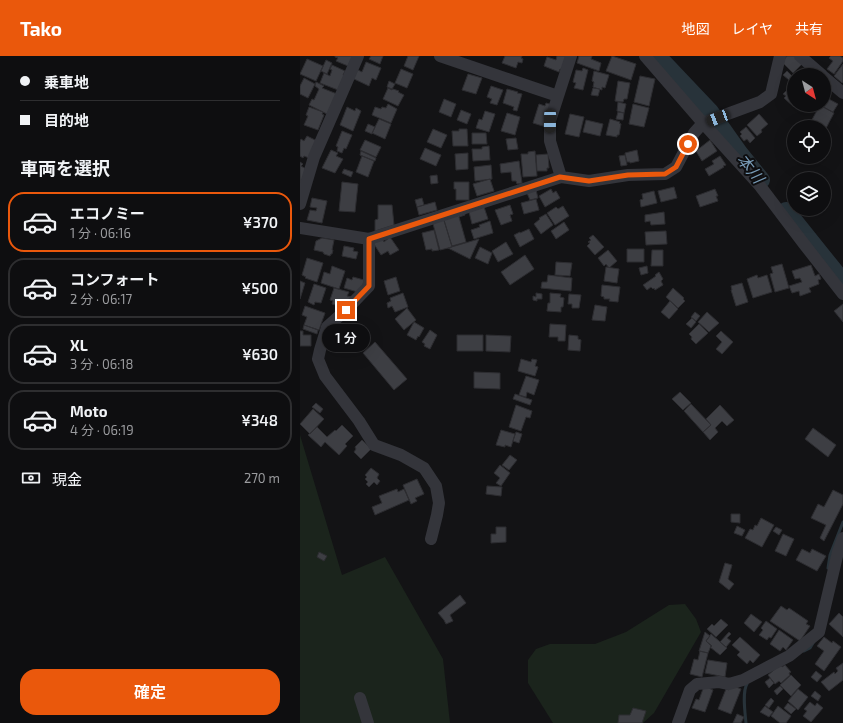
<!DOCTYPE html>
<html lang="ja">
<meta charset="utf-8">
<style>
body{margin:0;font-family:"Exo 2","Noto Sans JP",sans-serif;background:#1c1c1e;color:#f1f3f6;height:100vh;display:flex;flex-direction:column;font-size:15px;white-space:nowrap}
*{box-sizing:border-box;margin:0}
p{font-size:13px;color:#9b9c9f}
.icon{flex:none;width:22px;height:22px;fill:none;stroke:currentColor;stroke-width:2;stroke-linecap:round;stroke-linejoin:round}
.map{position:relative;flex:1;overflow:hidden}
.sheet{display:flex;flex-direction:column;background:#0e0e10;width:300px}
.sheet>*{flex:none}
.top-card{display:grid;align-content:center;height:88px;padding:0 20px;background:#0e0e10}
.needle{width:26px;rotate:144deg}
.fabs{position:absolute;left:487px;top:12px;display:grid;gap:8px}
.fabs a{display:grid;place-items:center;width:44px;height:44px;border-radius:50%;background:#0e0e10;box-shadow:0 4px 16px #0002,0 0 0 1px #2e2e30;font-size:20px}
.end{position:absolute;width:18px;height:18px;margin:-9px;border:5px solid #ea580c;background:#fff;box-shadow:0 0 0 2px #fff}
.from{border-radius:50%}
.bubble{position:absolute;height:28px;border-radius:14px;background:#0e0e10;box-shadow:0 4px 16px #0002,0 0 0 1px #2e2e30;font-size:13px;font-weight:600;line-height:28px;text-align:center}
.car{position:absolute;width:12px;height:24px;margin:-12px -6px;border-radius:5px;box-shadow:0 0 3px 1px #0007;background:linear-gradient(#222 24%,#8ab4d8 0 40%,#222 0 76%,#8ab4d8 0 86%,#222 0)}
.top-card b{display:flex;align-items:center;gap:14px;height:38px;font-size:15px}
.top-card b+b{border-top:1px solid #2e2e30}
.top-card i{width:10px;height:10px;background:#f1f3f6}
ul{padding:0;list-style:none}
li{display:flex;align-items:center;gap:12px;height:60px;margin:0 8px 6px;padding:0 12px;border:2px solid #2e2e30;border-radius:16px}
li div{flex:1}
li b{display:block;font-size:15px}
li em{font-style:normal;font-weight:600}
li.on{border-color:#ea580c}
li>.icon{width:36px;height:36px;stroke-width:1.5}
h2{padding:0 20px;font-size:18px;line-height:48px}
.pay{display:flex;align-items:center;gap:10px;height:44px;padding:0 20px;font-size:15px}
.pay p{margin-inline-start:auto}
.action{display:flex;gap:8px;margin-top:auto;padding:8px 20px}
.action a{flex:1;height:46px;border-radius:16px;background:#ea580c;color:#fff;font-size:16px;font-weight:600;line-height:46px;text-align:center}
header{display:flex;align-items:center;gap:24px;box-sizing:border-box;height:56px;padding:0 20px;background:#ea580c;color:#fff}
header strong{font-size:19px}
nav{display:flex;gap:22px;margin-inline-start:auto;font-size:14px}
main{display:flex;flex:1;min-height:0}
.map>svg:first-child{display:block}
.green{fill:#1b241c}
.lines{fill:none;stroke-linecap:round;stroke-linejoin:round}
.stream{stroke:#28333a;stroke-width:3}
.river{stroke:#28333a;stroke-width:18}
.building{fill:#3d3e43;stroke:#2d2d31}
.minor{stroke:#34353b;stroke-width:12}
.route{stroke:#ea580c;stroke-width:5}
.labels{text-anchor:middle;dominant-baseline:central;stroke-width:4;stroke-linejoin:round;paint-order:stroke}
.water-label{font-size:16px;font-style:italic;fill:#779ab5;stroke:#0e0e10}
</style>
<header>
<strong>Tako</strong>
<nav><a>地図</a><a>レイヤ</a><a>共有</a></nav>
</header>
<main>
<section class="sheet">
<div class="top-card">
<b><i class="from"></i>乗車地</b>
<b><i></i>目的地</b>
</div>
<h2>車両を選択</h2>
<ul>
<li class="on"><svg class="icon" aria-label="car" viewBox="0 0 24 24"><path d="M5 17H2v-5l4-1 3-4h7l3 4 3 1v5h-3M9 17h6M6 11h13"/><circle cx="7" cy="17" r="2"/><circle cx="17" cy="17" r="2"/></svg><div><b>エコノミー</b><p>1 分 · 06:16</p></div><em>¥370</em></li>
<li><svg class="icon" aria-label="car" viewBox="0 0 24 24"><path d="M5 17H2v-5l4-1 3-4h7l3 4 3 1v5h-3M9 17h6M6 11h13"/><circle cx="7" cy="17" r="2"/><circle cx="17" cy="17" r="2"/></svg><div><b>コンフォート</b><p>2 分 · 06:17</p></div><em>¥500</em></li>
<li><svg class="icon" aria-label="car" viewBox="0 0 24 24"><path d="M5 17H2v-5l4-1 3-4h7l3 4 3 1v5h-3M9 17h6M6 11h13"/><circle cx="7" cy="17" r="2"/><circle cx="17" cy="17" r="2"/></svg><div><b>XL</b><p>3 分 · 06:18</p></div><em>¥630</em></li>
<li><svg class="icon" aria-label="car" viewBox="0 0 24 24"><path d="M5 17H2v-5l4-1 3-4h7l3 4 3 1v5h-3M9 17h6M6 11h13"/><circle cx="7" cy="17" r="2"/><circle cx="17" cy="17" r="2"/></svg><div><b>Moto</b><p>4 分 · 06:19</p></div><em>¥348</em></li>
</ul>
<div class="pay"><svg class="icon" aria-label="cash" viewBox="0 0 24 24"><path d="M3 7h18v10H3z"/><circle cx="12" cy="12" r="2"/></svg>現金<p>270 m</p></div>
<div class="action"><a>確定</a></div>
</section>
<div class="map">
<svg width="543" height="667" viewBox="0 0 543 667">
<rect width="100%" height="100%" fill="#131315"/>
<path class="green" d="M0 379 42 519 85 501 143 603 150 667H0Z
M385 548 396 563 401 576 354 657 343 667H253L228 627V604L236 593 250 588H295L326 576 369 549Z"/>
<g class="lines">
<path class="stream" d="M528 512 530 499 543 466
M504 595 510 592 513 587
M446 667C445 656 442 636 447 628"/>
<path class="river" d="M357 0 410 56 439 97 461 124
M486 155 543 226"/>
</g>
<path class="building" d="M35 0H53L48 10 36 5 38 2 35 1Z
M71 0H83L80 8 69 3Z
M108 0H119L113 14 104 10Z
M205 0H222L221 2 223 3 222 7 218 6 216 12 202 7Z
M257 0H268L263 14 260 13 259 16 244 10 247 1 256 4Z
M279 0H292L291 3 301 7 299 15 277 7Z
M312 0 336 8 331 24 306 15Z
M487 0H494L502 8 493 17 482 6Z
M531 0H540L543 2V5L534 18 527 13 533 5 529 2Z
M7 3 23 10 16 25 0 18Z
M26 4 32 7 27 18 21 15Z
M66 6 81 12 76 24 72 22 69 30 52 22 56 13 62 16Z
M543 8V26L542 27 534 20Z
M32 9 45 15 43 19 44 20 38 34 20 27 24 17 30 20 32 14 30 13Z
M283 12 288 14 283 34 274 32 276 27 273 26 276 14 282 15Z
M101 13 113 18 107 32 95 27Z
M294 15 309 19 305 32 302 31V34L293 31 294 26 292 25Z
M487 15 492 20 489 24 483 19Z
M168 18 182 22 176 38 162 34Z
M340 20 355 23 349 50 334 46Z
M4 22 15 28 8 42 0 38V30Z
M89 25 95 28 92 33 87 31Z
M318 25 330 27 327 43H324L323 46 315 45Z
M16 26 24 30 22 32 37 38 27 58 9 49 12 43 14 44 19 33 15 30Z
M191 30 203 34 197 49 190 47 192 43 187 41Z
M88 32 92 34 93 33 99 35 98 36 104 39 98 50 83 43Z
M293 32 300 33 298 40 291 39Z
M489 32 491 34 494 32V49H496L494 51 484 42 486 40 483 38Z
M207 33 218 36 217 37 222 38 217 55 213 54 214 51 203 47Z
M527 42 538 48 533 56 523 51Z
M144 43 156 48 151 61 139 56Z
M318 46 326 48 324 57 317 55Z
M246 47 253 49 246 71 233 67 239 48 245 50Z
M88 48 97 53 91 67 72 59 75 51 81 53 82 51 86 52Z
M333 48 349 52 344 71 329 68Z
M520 49 534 57 524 76V71H508Z
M9 51 23 56 22 58 24 59 18 74 4 69 8 60 6 59Z
M47 51 55 55 56 52 61 55 53 75 40 69Z
M161 54 171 58 167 68 157 64Z
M185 55 195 58 189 76 176 72 179 63 182 64Z
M318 56 324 57 323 64 316 63Z
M207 57 220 61 215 79 201 75Z
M270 58 284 61 279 81 265 78Z
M459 58 468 68 461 74 462 76 457 80 447 69Z
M79 63 91 68 85 83 72 77Z
M310 63 320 66 319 67 321 68 319 79H317V81L306 79Z
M286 64 303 68 300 80 283 76Z
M68 68 75 71 72 78 65 75Z
M446 71 455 82 450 87 447 83 444 85 440 80 442 78 440 76Z
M133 73 147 79 141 92 127 86Z
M159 73H167L168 90H153L152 75H159Z
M42 75 52 79 46 93 44 92 42 97 37 95 38 91 36 90Z
M172 77H186L187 88H172Z
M7 80 17 85 9 102 4 100 3 102 0 100V86L1 83 4 85Z
M216 82 218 93 208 94 206 83Z
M65 84 81 91 76 101 60 94Z
M410 84 417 95 402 105 396 95Z
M189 90 190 104 173 105 172 93H182V91Z
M125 92 141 99 136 110 120 103Z
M31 94 38 97 36 100 43 103 35 117 22 112Z
M337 94 339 105 330 107V106H327L325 97Z
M61 95 76 102 75 105 60 99Z
M235 95 237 120 223 121 221 98H228V96Z
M168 97V113L156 114 155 98Z
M248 98 249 112H247V115H237L236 99Z
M325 99 327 109 321 110 319 100Z
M62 100 74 105 68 121 56 116Z
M420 100 426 109 423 110 424 111 409 120 405 113 414 108 412 105Z
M219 105 222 127 217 128 216 125H212L211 116 201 117 200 108Z
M0 106 3 108 1 110 6 113 1 127H0Z
M191 109 192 123 175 125 174 111Z
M44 113 53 116 51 121 42 117Z
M137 119 138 127 131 128 130 120Z
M190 123 194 135 177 140 173 128Z
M42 126 58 128 55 156 39 155Z
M154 126H169V144H156V133H154Z
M374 131 377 142 361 146 358 135Z
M251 133 253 137 256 135 260 142 245 151 239 140Z
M415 133 418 140H416L418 145 400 151 396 140Z
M236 134 238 142 230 144 227 137Z
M354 135 357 147 341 151 340 144 343 143 342 138Z
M12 142 27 145 22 167 7 164 10 154 16 155 17 152 10 151Z
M122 142 124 149 117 151 115 144Z
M236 143 239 154 224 158 221 147Z
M135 146 137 154 119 159 117 151Z
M78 149H92L94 169 75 175V164L78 163Z
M210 149 213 158 210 159 212 165 201 169 195 154Z
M263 150 269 160 255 169 247 157 256 151 258 153Z
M184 151 188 163 172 168 169 156Z
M164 155 165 159 159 161 166 186 152 190 143 161Z
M364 156 365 168 351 169 350 165 345 166V159Z
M246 158 253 169 241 178 234 168 240 163 239 162Z
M143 161 152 191 140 194 132 164Z
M190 165 193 177 174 183 171 174 180 171 179 169Z
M264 166 269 174 256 183 251 175Z
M229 173 234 183 220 191 214 179 220 176V177Z
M134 174 139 194 132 195V193L126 194 122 177Z
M366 175 367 188 346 189 345 176Z
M293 179 304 191 295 199 287 190 290 187 288 186 291 184 289 182Z
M90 181 99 194 90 199 88 195 81 199 72 185 82 183 84 186Z
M22 182 34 184 32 194H33L32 198H31L30 200 24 198 23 196 14 194 16 185Z
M179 183 170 203 148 192Z
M206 186 213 198 198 206 192 195Z
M44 190 54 192 53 195 58 196 56 203 42 200Z
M180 191 192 197 188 208 175 202Z
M327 193H344V206H327Z
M308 194 317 205 309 212 306 208 304 210 298 202Z
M352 194H363V210H351Z
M225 199 234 213 210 229 201 216Z
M7 202 23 207 17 226 5 222 6 221 2 219Z
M256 206 272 207 270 220 255 219Z
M482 208 489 232 475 236 470 218 473 217 471 211Z
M511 209 515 220 519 218 521 223 518 224 519 228 509 232 511 236 500 240 499 235 492 237 489 230 502 226 500 222 495 223 492 215Z
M32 210 45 215 39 233 21 227 24 216 30 218Z
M347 210 348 217 341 219 339 212Z
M306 211 319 213 317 227 304 225Z
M359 216 363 223 361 225 363 229 355 234 354 232 353 233 351 231 347 234 343 229 356 220 355 219Z
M248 219 272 222 271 235 241 232 242 226H247Z
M457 219 458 222 467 219 472 236 453 242 447 223Z
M53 221 64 224 61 237 44 232 47 222 52 224Z
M96 221 100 235 88 239 84 225Z
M0 225 5 227 0 243Z
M442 227 448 246 436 250 431 234H432L431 230Z
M14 228 26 232 21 247 15 246 14 249 8 246Z
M302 229 320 231 318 246 309 245 310 243H304V241L301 240Z
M34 232 49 236 47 240 52 241 45 252 32 248 33 245 30 244Z
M373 232 384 242 383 243 385 245 378 252 366 241Z
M103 237 108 251 95 256 92 250 88 252 87 247 91 245 90 242Z
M236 237 242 238V243H237V245L233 244V240L236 241Z
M250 237 261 238 260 241 264 242 263 251H261V256L247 255 248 247H250Z
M269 238 281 239 279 252H272V248H268Z
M370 245 378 253 369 263 361 256Z
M543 248V266L534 255Z
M295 249 307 251 305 265 292 264Z
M5 250 25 257 19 274 4 269 7 261 2 259Z
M107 252 116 264 104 274 95 263Z
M395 256 400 260 396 265 391 261Z
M407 256 419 267 409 276 398 266Z
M392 262 396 266 391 272 386 268Z
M114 266 124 272 119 281 118 280 116 284 107 279Z
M250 268 266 269 265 285H258V281H249Z
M399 268 408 277 396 288 391 283 392 281 389 278Z
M4 269 18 274 17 278 3 273Z
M39 269 43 273 35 280 31 276Z
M130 274 137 279 130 293 124 290 125 288 122 286Z
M0 275H3V279H11V290H0Z
M421 275 433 286 422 298 416 293 422 286 416 280Z
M157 279H183V295H157Z
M186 279 211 280 210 296 186 295Z
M269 279 278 280V283L281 284 280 295 268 294Z
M75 286 107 323 94 334 63 297Z
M221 303 231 306 232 303 237 304 235 310 238 311 235 320 218 315Z
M174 316 200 317V333L174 332Z
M226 320 239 324 234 339 227 336 226 341 219 339Z
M380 336 391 347 383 354 372 343Z
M215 338 232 344 230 349 213 343Z
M16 347 23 353 20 357 12 351Z
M391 348 411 369 403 376 384 355Z
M216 349 232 355 230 362 226 361 221 375 209 371Z
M420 349 434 364 427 370 422 365 415 372 418 376 410 384 403 376 411 369 406 363Z
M13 353 24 363 10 378 0 368Z
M42 369 53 380 45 388 47 390 39 399 25 386 21 391 8 379 17 371 27 381 35 374 36 375Z
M513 372 536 389 528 401 505 383Z
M201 374 215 378 211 391 205 389V391L196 389Z
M216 376 222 378 219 387 213 385Z
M62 384 71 393 61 403 54 396 56 393 55 391Z
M210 399 217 404 209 414 202 409Z
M200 409 210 417 201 430 196 427 200 422 194 417Z
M71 412 79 418 77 422 80 425 77 429 74 426 69 431 66 428 68 426 65 423 67 421 65 419Z
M117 423 124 438 115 442 117 445 111 448 103 429Z
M187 430 202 431 201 440 186 438Z
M97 433 98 436 104 433 109 444 75 459 72 451 82 447 79 440Z
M533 434 543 439V448L524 485 520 482 526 469 511 462 518 448 524 451Z
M431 458H440V467L431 466Z
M461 462 474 469 462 491 445 482 450 473 453 474 455 469 457 470Z
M437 470 445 474 442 480 434 477Z
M196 471H206V486L191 487V478H196Z
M476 471 482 474 479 479 473 475Z
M483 478 494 483 486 500 475 495Z
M502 493 510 497 512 493 526 500 517 515 496 504Z
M19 496 27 500 24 505 17 501Z
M425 507 432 509 428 523 434 528 429 534 419 526Z
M160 539 166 547 150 559 153 565 146 568 144 564 138 557Z
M481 550 487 554 489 552 508 565 506 568 510 570 500 585 470 565Z
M539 557 543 561V581L529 568Z
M451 558 462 566 454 576 444 567Z
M421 563 428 569 416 581 407 573 412 568 414 570Z
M466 565 477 573 471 582 469 581 467 584 459 579 463 574 461 572Z
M479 574 493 584 486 594 483 591 480 595 470 588Z
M405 576 410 580 406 585 411 590 408 597 399 595Z
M429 576 431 578 427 582 431 585 426 591 420 586Z
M411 578 427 592 420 599 410 591 412 590 406 585Z
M440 581 460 599 453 607 450 604 447 608 437 599 440 596 432 589Z
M524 581 532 587 533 585 541 591 524 615 515 608 524 595 517 590Z
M400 595 408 597 402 621 390 618 394 603 398 604Z
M408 604 427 607 425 621 405 617Z
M543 607V624L529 635 521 626 534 616 535 618 538 615 536 612Z
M480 609 482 611 485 609 491 616 489 617 490 619 481 627 479 625 475 628 468 619Z
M516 615 522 620 517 626 511 621Z
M491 619 501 629 491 640 480 629Z
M470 622 474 627 469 632 465 626Z
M431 629 441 633 431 658 418 653 426 633 429 634Z
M404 630 413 634 405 656 392 652 396 643 399 644Z
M480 630 483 633 477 639 474 635Z
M498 633 508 641 498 654 488 645Z
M515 635 521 640 518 645 511 640Z
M471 642 474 645 469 652 465 649Z
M510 646 515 650 517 647 523 652 511 666 503 660 507 655 504 653Z
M488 647 496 653 491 658 484 652Z
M465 650 473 656 469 661 460 656Z
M478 650 491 660 486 667H480L471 660Z
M333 652 346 655 342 667H318L319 659H330Z
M437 658 444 661 441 667H433Z"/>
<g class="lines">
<path class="minor" d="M140 0 237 33 258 40
M345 0 403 67 460 130 504 188 543 238
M500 0 522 19
M524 21 543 37
M261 121 250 85V65L271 0
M0 148 14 101 58 0
M0 172 69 183 261 121 289 125 328 119 365 118 376 111 394 77 403 67 460 46 471 38 480 0
M69 183V230L46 254 27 271 20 294 18 303 25 320 59 365 74 389 101 399 124 412 136 430 139 447 137 459 131 483
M60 642 68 667
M378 667 390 634 397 628 419 626 429 628 443 624 489 600 519 576 538 496 543 482"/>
</g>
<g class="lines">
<path class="route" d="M46 254 69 230V183L260 121 289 125 328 119 365 118 376 111 388 88"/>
</g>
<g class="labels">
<g class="water-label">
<text transform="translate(451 112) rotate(52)">本川</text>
</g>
</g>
</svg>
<div class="fabs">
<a><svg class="needle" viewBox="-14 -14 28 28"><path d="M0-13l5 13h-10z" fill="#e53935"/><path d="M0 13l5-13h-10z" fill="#9b9c9f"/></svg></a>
<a><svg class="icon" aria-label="locate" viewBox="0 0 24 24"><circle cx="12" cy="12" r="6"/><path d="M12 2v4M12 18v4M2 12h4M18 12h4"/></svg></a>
<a><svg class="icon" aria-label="layers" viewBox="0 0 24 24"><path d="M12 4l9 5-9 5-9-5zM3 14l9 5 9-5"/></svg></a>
</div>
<i class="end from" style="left:388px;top:88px"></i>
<i class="end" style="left:46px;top:254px"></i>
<div class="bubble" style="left:22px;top:268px;width:48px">1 分</div>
<i class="car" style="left:418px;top:62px;rotate:249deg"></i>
<i class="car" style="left:250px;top:65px;rotate:181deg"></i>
</div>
</main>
